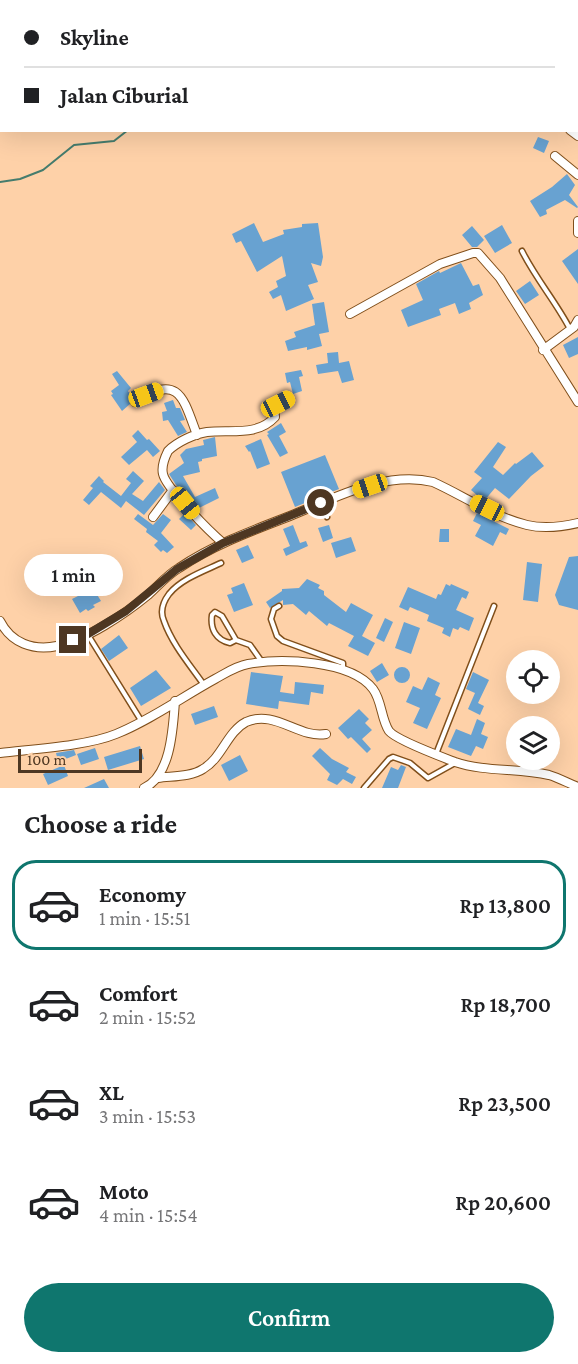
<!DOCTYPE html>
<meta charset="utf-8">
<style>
body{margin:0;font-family:"Crimson Pro",serif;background:#f6f6f6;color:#202124;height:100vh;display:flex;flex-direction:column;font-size:22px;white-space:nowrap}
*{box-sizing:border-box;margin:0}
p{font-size:20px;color:#757577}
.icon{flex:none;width:33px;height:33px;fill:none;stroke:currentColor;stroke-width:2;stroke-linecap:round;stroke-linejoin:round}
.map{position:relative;height:788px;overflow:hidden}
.sheet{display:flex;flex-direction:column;background:#fff;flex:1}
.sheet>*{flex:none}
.banner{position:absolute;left:0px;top:0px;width:579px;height:132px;box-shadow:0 6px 24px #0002;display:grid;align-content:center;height:132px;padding:0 24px;background:#fff}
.fabs{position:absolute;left:506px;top:650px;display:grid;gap:12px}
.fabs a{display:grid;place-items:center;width:54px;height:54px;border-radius:50%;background:#fff;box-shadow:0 6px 24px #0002;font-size:30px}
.scale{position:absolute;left:18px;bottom:15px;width:124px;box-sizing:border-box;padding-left:6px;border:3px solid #4e3722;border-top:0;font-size:16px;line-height:21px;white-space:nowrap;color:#4e3722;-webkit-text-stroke:4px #fed1a8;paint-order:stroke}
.end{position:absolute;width:27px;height:27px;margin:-14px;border:8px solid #4e3722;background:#fff;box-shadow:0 0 0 3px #fff}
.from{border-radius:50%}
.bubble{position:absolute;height:42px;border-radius:21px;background:#fff;box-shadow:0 6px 24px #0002;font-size:20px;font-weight:600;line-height:42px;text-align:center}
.car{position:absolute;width:18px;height:36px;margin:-18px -9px;border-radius:8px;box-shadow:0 0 4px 2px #0007;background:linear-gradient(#f5c518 24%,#345 0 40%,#f5c518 0 76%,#345 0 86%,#f5c518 0)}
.banner b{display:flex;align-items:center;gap:21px;height:57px;font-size:22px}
.banner b+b{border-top:2px solid #e0e0e0}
.banner i{width:15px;height:15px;background:#202124}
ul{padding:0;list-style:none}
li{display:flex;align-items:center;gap:18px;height:90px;margin:0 12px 9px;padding:0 12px;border:3px solid transparent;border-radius:24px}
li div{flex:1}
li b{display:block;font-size:22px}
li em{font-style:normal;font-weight:600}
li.on{border-color:#0f766e}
li>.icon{width:54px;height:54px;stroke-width:1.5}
h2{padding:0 24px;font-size:27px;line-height:72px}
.button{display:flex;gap:12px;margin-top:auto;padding:12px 24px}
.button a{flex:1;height:69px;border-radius:36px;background:#0f766e;color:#fff;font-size:24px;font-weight:600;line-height:69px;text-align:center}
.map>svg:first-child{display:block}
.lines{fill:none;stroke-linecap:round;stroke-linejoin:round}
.stream{stroke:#457c6d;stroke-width:2}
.building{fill:#68a2d1}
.lane-casing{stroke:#804f1b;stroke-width:7}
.street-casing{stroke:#804f1b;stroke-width:10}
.lane{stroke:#fff;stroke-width:4}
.street{stroke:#fff;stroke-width:8}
.route{stroke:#4e3722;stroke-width:8}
</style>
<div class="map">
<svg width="578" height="788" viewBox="0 0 578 788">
<rect width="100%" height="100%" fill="#fed1a8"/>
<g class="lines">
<path class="stream" d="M448 2 449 0
M0 182 20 179 43 170 74 145 114 141 128 130"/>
</g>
<path class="building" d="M538 137 549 141 544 153 533 148Z
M567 174 575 185 569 195 578 207 577 208 565 200 546 210 547 214 540 217 530 201 552 187Z
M254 223 263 242 284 234 283 230 302 227V224L318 223 323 257 321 266 311 263 318 282 308 285 314 299 286 311 281 295 273 299 269 292 278 287 276 281 286 276 282 256 257 272 241 241 236 243 232 234Z
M502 225 512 243 495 253 484 236Z
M472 226 484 240 477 247H472L462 235Z
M578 249V284L562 261Z
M461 263 473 286 479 284 483 295 469 303 471 309 459 314 455 303 439 309 441 315 408 327 401 310 423 300 416 284 439 271 440 273Z
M530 281 539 295 525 304 516 291Z
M324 302 329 332 319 334 322 346 307 350V347L288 351 285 341 296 337 294 332 315 325 312 304Z
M578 337V354L569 358 563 345Z
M338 352 339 363 349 361 354 380 342 383 338 371 318 374 316 365 328 363 327 353Z
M301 370 303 376 299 377 302 391 293 394 290 382 287 383 285 373Z
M117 371 131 388 128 391 132 397 130 404 122 411 111 395 113 394 111 391 119 385 112 374Z
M173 400 176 408H180L185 420 180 421 187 432 178 436 168 420 163 421 162 412 167 411 164 403Z
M281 423 286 432 279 436 288 453 280 457 267 435 269 434 267 432Z
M138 430 147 440 149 439 160 451 153 457 147 450 129 465 121 457 137 442 132 436Z
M215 437 217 456 202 459V461L198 462 200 472 183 476 195 497 215 488 219 498 197 509 176 485 169 474 184 463 180 455 186 449 204 445 203 440Z
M261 439 270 464 257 469 250 451 249 452 245 446Z
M498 442 506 447 493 467 503 475 515 463 516 464 532 452 544 466 531 476 509 499 495 488 484 501 471 490 482 478 474 472Z
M325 455 339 489 295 507 281 472Z
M133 471 144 481 132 494 143 501 159 482 165 490 144 515 126 501 121 508 101 492 89 505 83 500 93 488 90 486 99 476 104 481 103 482 121 496 131 483 126 479Z
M185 513 196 525 191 530 179 519Z
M477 513 509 529 506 535 500 532 493 546 475 536 481 525 473 521Z
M138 514 153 525 163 514 171 520 161 533 174 547 167 553 163 550 161 552 154 545 158 541 146 532 147 529 134 519Z
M293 525 300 543 306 541 308 546 286 556 283 549 290 546 283 529Z
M329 525 333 538 323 542 318 528Z
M440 529H449V542H439Z
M351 537 356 551 336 558 331 543Z
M248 545 254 558 242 563 236 550Z
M578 556V610L559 605 555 595 569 557Z
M527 562 542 564 538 602 523 600Z
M307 579 320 585 318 588 324 591V595L346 612 351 603 373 615 362 636 375 643 368 656 348 646 354 636 329 623 327 626 309 611 306 615 293 604 283 605V600L270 608 266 602 282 591V589L299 588Z
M244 583 253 605 234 612 227 595 233 593 231 588Z
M84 584 86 588 91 585 101 601 93 605 95 607 88 611 86 609 80 613 72 599 78 596 74 588Z
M446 584 450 586 451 584 469 592 466 599 462 597 456 610 474 618 469 631 460 627 458 630 453 628 450 637 442 633 444 628 427 621 429 615 410 607 408 611 399 607 408 587 436 599 438 594 441 595Z
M385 618 393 622 384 642 376 638Z
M404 622 420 628 411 654 395 648Z
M119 635 128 648 109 661 101 649Z
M382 663 389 675 377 682 370 671Z
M394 675a8 8 0 1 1 16 0a8 8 0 1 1-16 0Z
M156 670 171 688 141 706 130 688Z
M251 672 283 676 280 692 294 694 295 682 324 685 323 694 311 692 309 705 279 701 278 709 246 704Z
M473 672 489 680 478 703 484 706 480 715 468 709 475 693 466 689Z
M428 677 440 683 435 695 441 698 427 729 413 723 420 708 406 702 413 686 422 690Z
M214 706 218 717 195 725 191 714Z
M359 709 369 719 365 723 372 730 362 739 371 749 367 753 351 737 348 739 338 728Z
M477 719 485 723 481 734 488 737 483 749 476 746 471 756 448 747 456 729 471 735Z
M140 746 144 759 108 770 104 757Z
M95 748 99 759 81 765 77 754Z
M320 748 332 759 349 768 346 772 356 777 352 784 343 779 337 785 327 780 330 774 312 756Z
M74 750 76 755 58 762 56 753Z
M240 755 248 771 229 781 221 765Z
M64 765 68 776 48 785 43 774Z
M401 765 406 767 398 788H382L391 767 398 770Z
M104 779 109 788H84Z"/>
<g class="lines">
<g class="lane-casing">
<path id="lane" d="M522 251C536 279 556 302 570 329
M321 504 327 517
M279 606 274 609 271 619 277 636 283 641 343 663V669
M88 635 142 722
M236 640 230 643C216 640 210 629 212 615L215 612 222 616 236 640 250 645 262 662
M204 685C190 665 172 644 164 621 160 612 163 602 169 594 181 579 204 571 221 563
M436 754 494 606
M364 788 389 759 393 757 410 763 428 778 455 763"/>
</g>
<g class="street-casing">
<path id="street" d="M578 93V91
M570 130 578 136
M555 156 578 175
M578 221V233
M350 314 440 264 473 253H478L500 278 578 402
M543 350 574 327 578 320
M135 402C179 373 183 397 197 435
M153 517 173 490
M223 543C210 532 166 488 163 474 161 466 165 457 168 451 177 442 194 434 207 432 230 429 257 437 275 417L274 405 289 398
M0 621C11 643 33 651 57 646 86 640 125 614 148 595 158 586 167 575 179 568 213 545 251 531 290 516 333 499 385 470 433 482 464 496 494 517 527 525 544 529 561 527 578 523
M0 753C33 749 87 746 116 734 151 720 182 697 215 679 226 673 236 666 248 664 281 658 351 660 373 689 382 701 381 719 389 731 396 740 442 757 455 762 485 772 518 768 549 775 559 778 568 783 578 787
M158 778C172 776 191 777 203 769 222 758 227 732 246 722 275 709 299 739 326 734
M144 788C171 776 173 728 175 701"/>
</g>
<use href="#lane" class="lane"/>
<use href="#street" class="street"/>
</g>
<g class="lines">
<path class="route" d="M73 640 88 634 126 611 177 569 223 543 321 503"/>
</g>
</svg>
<div class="fabs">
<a><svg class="icon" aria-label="locate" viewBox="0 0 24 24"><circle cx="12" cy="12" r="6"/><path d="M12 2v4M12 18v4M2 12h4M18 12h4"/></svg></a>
<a><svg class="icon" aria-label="layers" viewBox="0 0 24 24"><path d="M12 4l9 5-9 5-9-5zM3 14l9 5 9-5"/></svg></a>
</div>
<div class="scale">100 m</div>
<i class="end from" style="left:321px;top:503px"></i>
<i class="end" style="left:73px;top:640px"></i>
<div class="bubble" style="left:24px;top:554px;width:99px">1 min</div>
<i class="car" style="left:146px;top:395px;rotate:70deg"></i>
<i class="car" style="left:278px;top:404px;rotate:63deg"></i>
<i class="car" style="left:370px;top:486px;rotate:251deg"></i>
<i class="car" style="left:185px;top:503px;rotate:141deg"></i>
<i class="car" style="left:487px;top:508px;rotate:296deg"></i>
<div class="banner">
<b><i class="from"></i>Skyline</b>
<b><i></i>Jalan Ciburial</b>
</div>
</div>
<section class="sheet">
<h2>Choose a ride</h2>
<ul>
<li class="on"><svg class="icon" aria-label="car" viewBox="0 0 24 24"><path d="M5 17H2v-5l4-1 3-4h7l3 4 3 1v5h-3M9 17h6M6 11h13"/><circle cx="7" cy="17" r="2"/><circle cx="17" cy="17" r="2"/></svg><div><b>Economy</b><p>1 min · 15:51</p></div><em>Rp 13,800</em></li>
<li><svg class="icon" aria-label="car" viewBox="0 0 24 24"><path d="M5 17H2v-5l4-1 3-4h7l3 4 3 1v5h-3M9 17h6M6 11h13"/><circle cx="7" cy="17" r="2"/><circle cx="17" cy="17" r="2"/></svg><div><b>Comfort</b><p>2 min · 15:52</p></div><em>Rp 18,700</em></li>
<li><svg class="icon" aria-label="car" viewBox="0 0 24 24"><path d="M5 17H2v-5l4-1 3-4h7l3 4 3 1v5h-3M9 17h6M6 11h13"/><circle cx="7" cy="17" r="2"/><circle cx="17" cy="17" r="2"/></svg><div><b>XL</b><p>3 min · 15:53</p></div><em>Rp 23,500</em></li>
<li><svg class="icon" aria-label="car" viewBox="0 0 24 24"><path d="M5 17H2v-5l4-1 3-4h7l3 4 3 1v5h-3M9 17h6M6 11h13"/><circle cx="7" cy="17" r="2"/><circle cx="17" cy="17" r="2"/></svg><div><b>Moto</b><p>4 min · 15:54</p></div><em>Rp 20,600</em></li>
</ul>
<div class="button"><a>Confirm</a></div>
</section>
